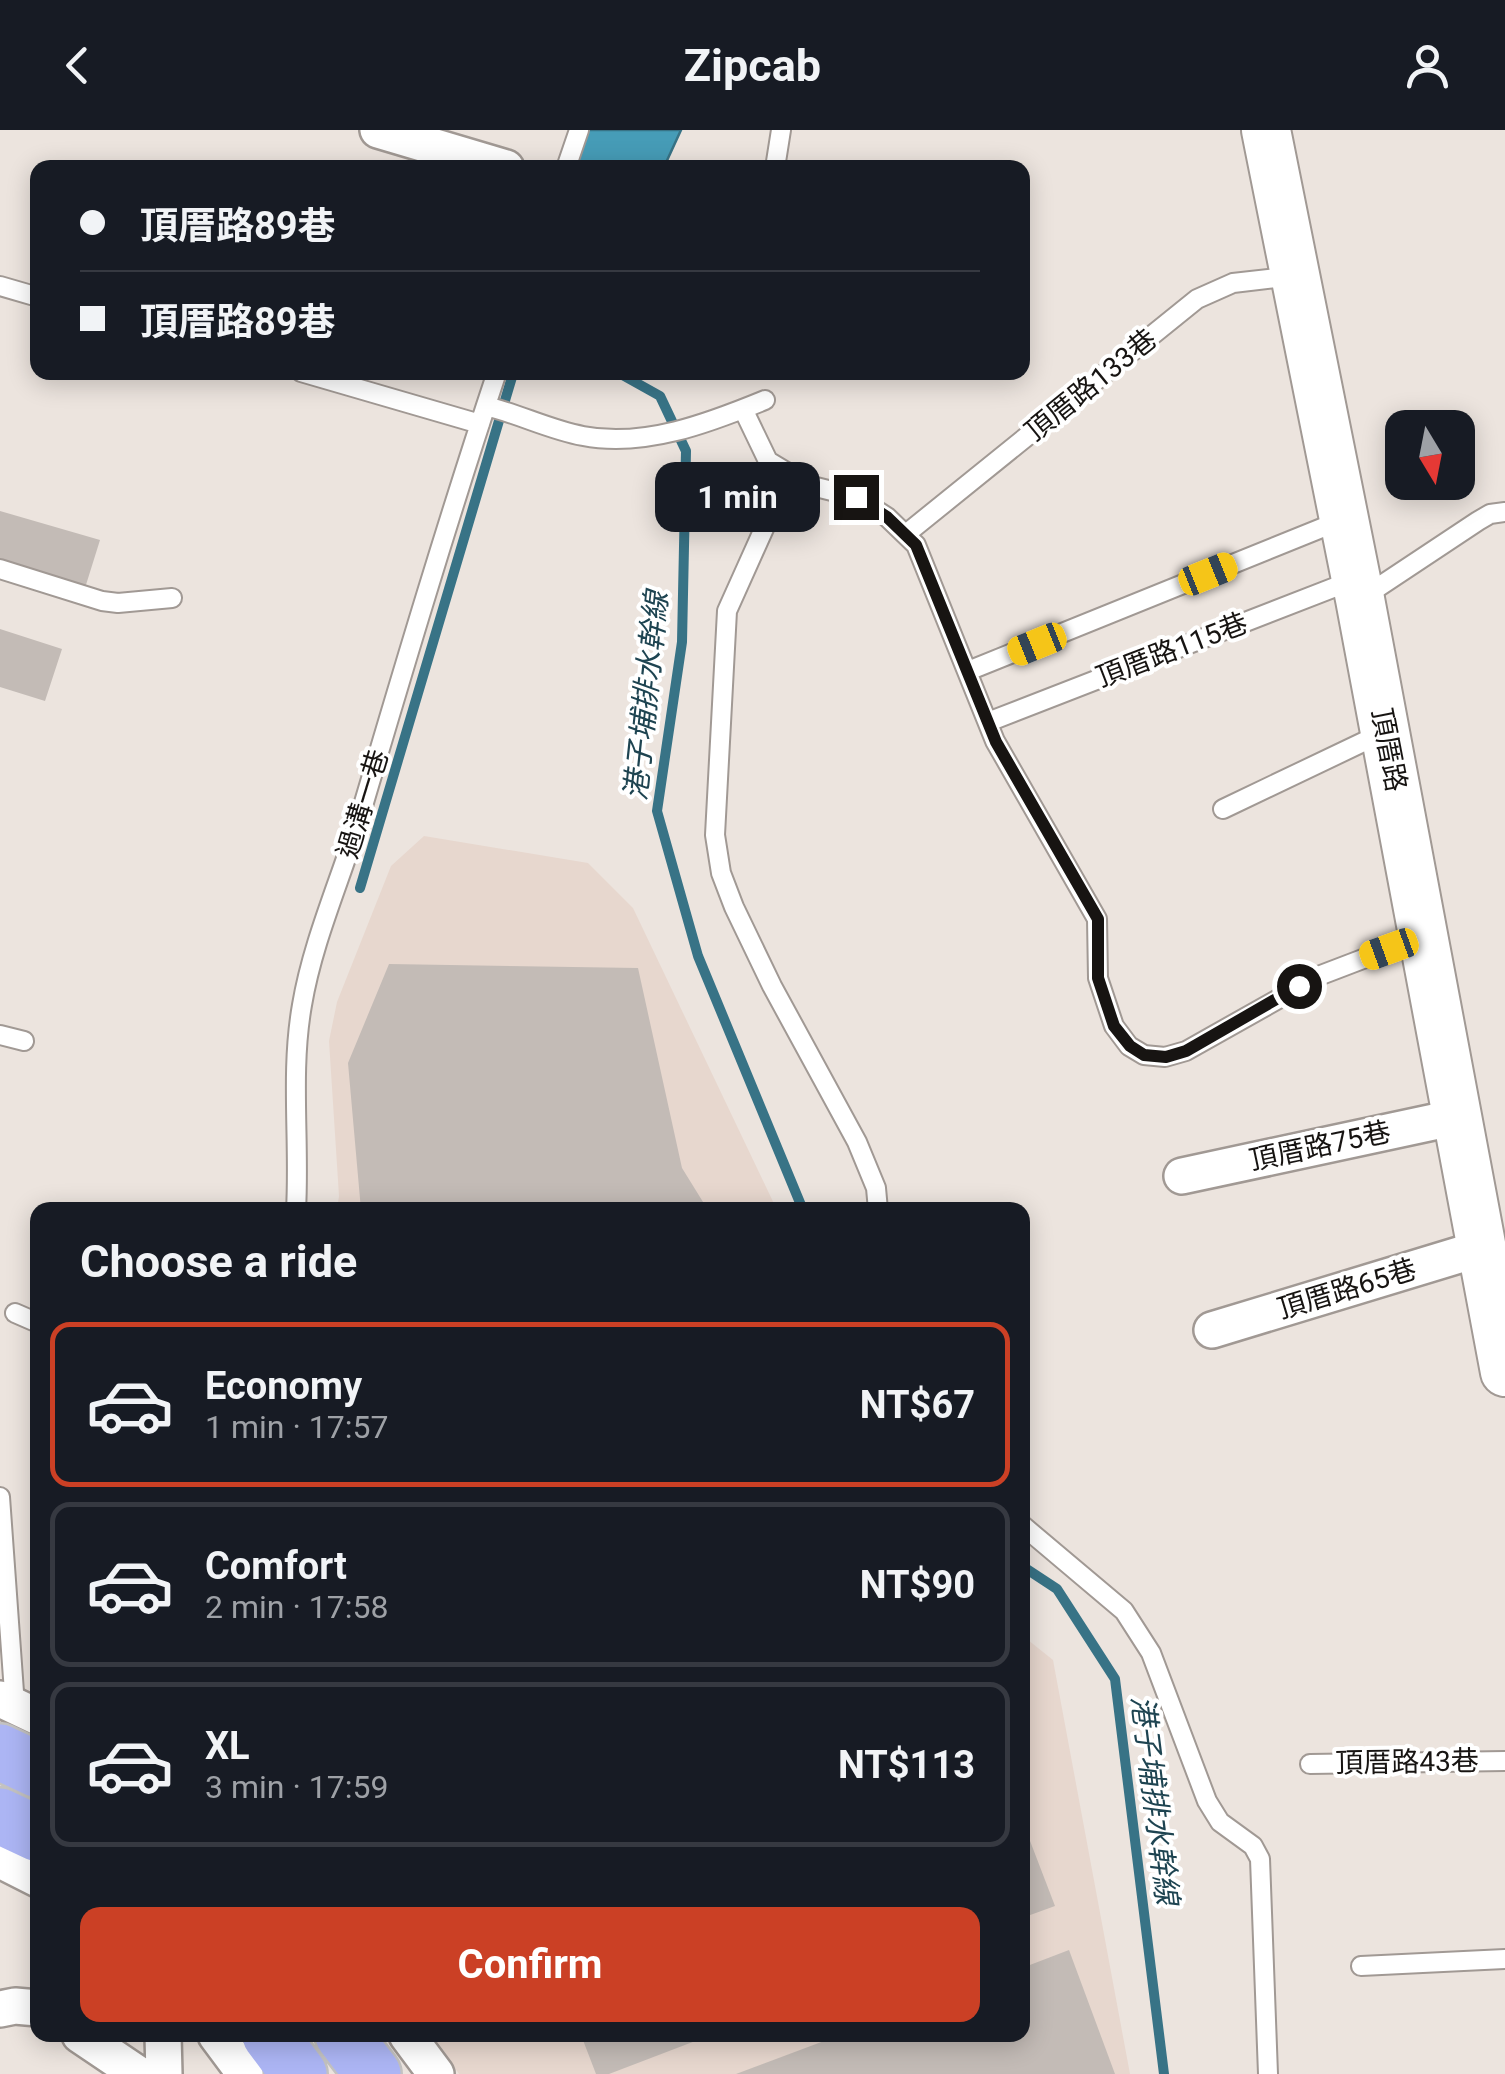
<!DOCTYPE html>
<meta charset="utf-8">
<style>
body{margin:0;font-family:Roboto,"Noto Sans TC",sans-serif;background:#20242c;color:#f1f3f6;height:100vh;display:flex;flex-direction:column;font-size:38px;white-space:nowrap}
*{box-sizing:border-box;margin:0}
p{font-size:32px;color:#9ea1a6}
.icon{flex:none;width:55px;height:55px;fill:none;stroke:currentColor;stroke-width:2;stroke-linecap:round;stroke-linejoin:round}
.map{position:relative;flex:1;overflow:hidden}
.sheet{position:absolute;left:30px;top:1072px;width:1000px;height:840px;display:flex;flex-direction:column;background:#171b24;border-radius:20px;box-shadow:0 5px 25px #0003}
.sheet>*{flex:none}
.hud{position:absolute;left:30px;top:30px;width:1000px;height:220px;border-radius:20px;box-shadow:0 5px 25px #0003;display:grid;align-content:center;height:220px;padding:0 50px;background:#171b24}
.needle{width:65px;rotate:170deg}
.fabs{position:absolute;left:1385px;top:280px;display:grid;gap:20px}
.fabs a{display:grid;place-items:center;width:90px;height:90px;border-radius:20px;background:#171b24;box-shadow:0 5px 25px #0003;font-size:50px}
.end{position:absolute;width:45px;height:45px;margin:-22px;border:12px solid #171412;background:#fff;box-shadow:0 0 0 5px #fff}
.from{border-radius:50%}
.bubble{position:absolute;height:70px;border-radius:20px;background:#171b24;box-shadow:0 5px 25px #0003;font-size:32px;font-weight:700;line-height:70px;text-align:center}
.car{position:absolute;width:30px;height:60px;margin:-30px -15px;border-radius:12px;box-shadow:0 0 8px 2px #0007;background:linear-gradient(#f5c518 24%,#345 0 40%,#f5c518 0 76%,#345 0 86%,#f5c518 0)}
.hud b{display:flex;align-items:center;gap:35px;height:95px;font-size:38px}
.hud b+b{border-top:2px solid #363941}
.hud i{width:25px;height:25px;background:#f1f3f6}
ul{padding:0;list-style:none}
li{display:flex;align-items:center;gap:30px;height:165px;margin:0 20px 15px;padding:0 30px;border:5px solid #363941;border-radius:20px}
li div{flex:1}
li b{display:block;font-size:38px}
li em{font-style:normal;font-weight:700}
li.active{border-color:#cb4025}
li>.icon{width:90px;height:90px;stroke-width:1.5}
h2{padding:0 50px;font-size:45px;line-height:120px}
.action{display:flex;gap:20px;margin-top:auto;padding:20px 50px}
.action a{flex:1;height:115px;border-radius:20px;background:#cb4025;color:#fff;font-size:40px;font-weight:700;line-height:115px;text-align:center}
header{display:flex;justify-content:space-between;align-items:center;height:130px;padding:0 50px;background:#171b24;font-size:45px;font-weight:700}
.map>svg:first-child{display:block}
.built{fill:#e7d7ce}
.water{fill:#469cb7;stroke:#387386;stroke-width:2.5}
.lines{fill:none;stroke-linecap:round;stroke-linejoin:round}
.stream{stroke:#387386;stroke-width:10}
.building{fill:#c3bbb6}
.lane-casing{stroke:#a19994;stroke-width:22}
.street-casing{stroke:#a19994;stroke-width:40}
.secondary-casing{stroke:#a19994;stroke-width:52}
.primary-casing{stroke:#c3c2c1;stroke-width:60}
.lane{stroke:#fff;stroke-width:18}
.street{stroke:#fff;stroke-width:35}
.secondary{stroke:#fff;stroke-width:48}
.primary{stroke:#acb5f4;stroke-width:55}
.route{stroke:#171412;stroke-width:12}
.labels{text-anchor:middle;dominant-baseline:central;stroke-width:8;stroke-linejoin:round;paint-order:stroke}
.street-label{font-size:28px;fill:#171412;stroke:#fff}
.water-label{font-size:30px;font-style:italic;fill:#1e4451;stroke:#fff}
</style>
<header><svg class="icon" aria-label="back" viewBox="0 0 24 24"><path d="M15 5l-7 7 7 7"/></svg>Zipcab<svg class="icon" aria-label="person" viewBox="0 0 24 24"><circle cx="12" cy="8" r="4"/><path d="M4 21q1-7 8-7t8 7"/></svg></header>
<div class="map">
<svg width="1505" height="1944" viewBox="0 0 1505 1944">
<rect width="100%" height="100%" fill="#ece4de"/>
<path class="built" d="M424 706 588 733 633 778 777 1080H337L339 1066 329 911 337 872 391 736Z
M1023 1506 1053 1530 1130 1944H459L437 1911 446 1905H1022Z"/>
<path class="water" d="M580 0H681L664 37 567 38Z"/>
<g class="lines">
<path class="stream" d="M617 242 660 266 686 321 682 512 657 681 698 826 803 1080
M360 758 512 247 519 242
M1022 1436 1057 1459 1115 1549 1164 1944"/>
</g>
<path class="building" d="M0 381 100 410 85 458 0 432Z
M0 499 62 519 45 571 0 557Z
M389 834 638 838 682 1038 708 1080H361L348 933Z
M1022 1690 1055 1776 1022 1788Z
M1069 1820 1115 1944H736L840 1905H1022V1838Z
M581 1905H711L609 1944H596Z"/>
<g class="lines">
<g class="lane-casing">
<path id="lane" d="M566 38 579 0
M775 38 781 0
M0 156 38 167
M301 242 480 294
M486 276C519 284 550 300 583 306 644 318 709 293 765 270
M743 279 768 331 808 355 856 367 887 387 916 415 995 611 1097 789 1098 848 1114 896 1129 916 1144 925 1165 927 1186 921 1321 845 1423 806
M789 343 727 481 715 705 721 743 734 777 772 856 857 1012 876 1058 878 1080
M906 404 1197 169 1233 153 1293 146
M0 439 102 471 118 473 172 468
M1365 466 1478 391 1490 384 1505 382
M968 541 1344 389
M988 592 1356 449
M1223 679 1380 604
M0 905 24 911
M296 1080C300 1012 290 943 302 875 313 810 341 749 360 686 404 537 448 389 497 242
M15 1183 38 1193
M0 1367 15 1576
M1022 1395 1124 1481 1151 1523 1207 1671 1220 1692 1253 1716 1260 1729 1268 1944
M1310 1634 1505 1631
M1361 1836 1505 1829"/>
</g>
<g class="street-casing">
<path id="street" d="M378 0 506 38
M1182 1046 1457 987
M1212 1200 1482 1118
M0 1569 38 1587
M0 1730 38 1749
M0 1879 15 1876 38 1878
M80 1905 138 1944
M163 1905 164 1944
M216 1905 245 1944
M407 1905 436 1944"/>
</g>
<g class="secondary-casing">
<path id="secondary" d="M1266 0 1360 469 1505 1242"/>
</g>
<g class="primary-casing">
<path id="primary" d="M0 1622 38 1640
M0 1686 38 1704
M270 1905 299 1944
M343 1905 373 1944"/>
</g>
<use href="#lane" class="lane"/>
<use href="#street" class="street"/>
<use href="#secondary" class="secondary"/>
<use href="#primary" class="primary"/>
</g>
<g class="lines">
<path class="route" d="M856 367 887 387 916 415 996 612 1098 789V848L1114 896 1130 916 1144 925 1166 927 1186 921 1299 856"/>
</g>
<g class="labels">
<g class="street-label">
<text transform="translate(1091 255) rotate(-39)">頂厝路133巷</text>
<text transform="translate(1172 520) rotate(-21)">頂厝路115巷</text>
<text transform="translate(1389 620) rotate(79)">頂厝路</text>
<text transform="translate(363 674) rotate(-73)">過溝一巷</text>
<text transform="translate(1320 1016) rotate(-12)">頂厝路75巷</text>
<text transform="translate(1347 1159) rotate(-17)">頂厝路65巷</text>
<text transform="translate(1407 1632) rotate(-1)">頂厝路43巷</text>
</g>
<g class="water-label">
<text transform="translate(646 566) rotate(-84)">港子埔排水幹線</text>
<text transform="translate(1155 1670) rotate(83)">港子埔排水幹線</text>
</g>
</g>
</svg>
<div class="fabs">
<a><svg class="needle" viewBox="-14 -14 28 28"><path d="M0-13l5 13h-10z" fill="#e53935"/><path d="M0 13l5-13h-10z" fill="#9ea1a6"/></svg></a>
</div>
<i class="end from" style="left:1299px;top:856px"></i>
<i class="end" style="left:856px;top:367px"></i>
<div class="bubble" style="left:655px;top:332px;width:165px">1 min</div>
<i class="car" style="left:1208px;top:444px;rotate:68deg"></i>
<i class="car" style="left:1037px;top:514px;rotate:248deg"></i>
<i class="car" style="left:1389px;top:819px;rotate:250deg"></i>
<div class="hud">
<b><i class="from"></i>頂厝路89巷</b>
<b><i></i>頂厝路89巷</b>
</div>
<section class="sheet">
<h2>Choose a ride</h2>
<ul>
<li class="active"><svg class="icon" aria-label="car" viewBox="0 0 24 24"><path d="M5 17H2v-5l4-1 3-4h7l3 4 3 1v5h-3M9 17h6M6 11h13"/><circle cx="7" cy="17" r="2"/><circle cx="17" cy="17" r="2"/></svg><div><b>Economy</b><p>1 min · 17:57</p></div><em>NT$67</em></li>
<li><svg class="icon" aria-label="car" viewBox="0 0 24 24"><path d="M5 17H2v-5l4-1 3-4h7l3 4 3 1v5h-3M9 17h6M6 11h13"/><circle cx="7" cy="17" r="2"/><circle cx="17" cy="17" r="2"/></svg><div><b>Comfort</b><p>2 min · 17:58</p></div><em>NT$90</em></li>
<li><svg class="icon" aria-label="car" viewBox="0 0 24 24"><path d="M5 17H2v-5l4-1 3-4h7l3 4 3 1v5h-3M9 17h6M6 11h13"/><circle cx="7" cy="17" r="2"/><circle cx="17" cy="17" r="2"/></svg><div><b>XL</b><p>3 min · 17:59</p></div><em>NT$113</em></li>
</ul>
<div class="action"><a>Confirm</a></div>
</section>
</div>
